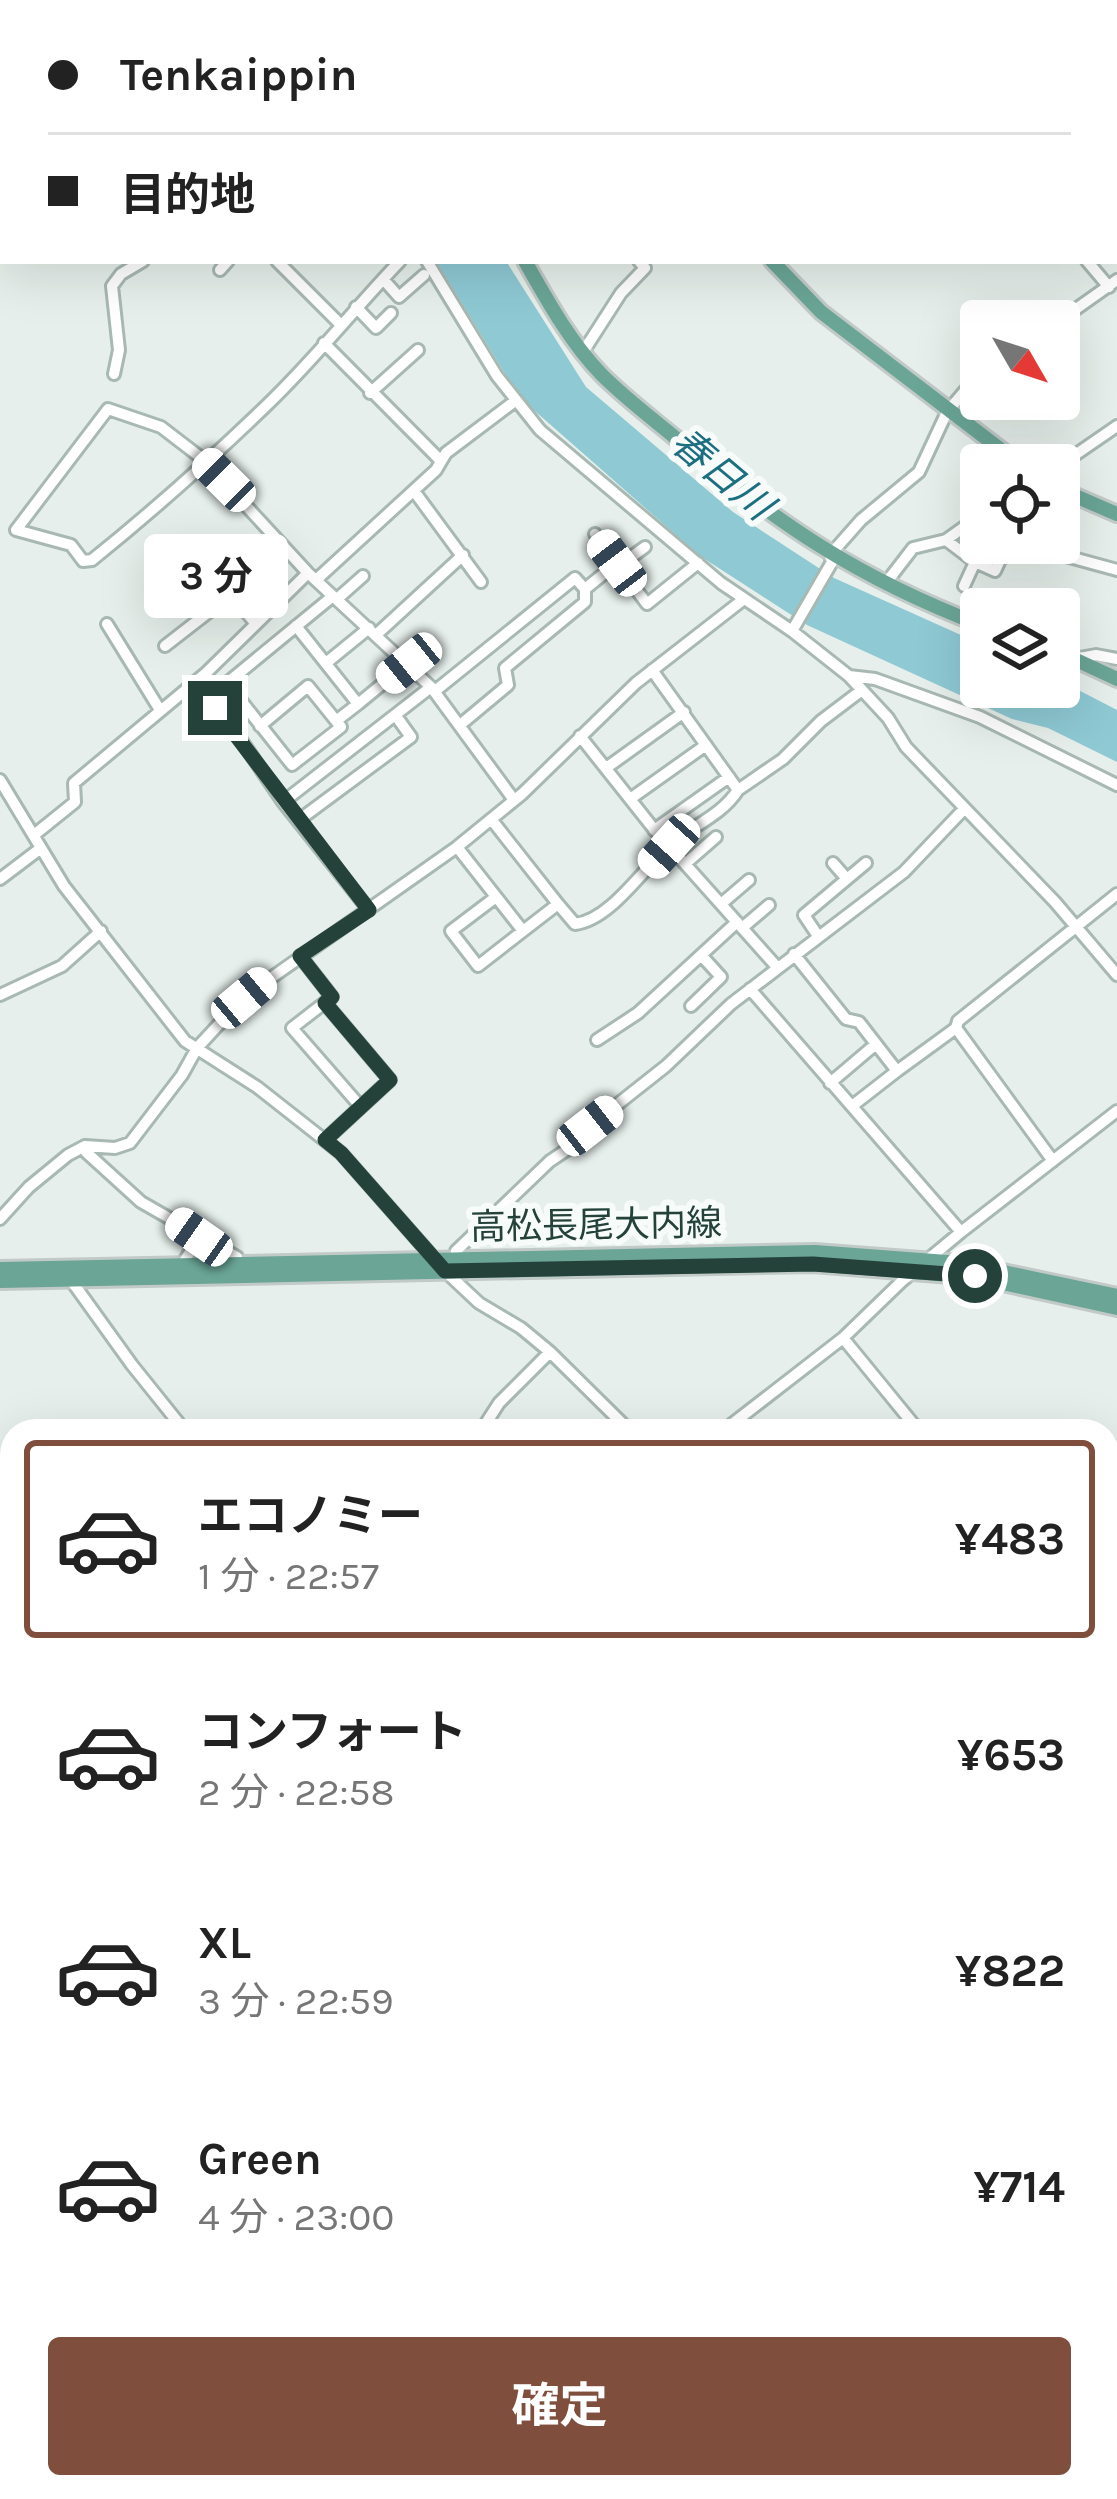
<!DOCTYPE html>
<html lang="ja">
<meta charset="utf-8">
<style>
body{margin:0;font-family:Karla,"Noto Sans JP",sans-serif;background:#f6f6f6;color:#222;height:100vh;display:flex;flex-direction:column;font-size:45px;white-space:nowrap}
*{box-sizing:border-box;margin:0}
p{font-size:39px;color:#767676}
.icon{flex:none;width:66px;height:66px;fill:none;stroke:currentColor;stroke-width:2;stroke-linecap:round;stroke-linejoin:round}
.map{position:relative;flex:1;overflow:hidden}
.drawer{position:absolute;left:0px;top:1419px;width:1119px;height:1080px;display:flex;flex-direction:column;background:#fff;border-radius:36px 36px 0 0;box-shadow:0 12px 48px #0002}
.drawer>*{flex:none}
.hud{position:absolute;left:0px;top:0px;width:1119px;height:264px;box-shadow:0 12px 48px #0002;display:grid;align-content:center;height:264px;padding:0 48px;background:#fff}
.needle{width:78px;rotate:129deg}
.fabs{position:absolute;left:960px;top:300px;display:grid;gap:24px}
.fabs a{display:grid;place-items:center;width:120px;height:120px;border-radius:12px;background:#fff;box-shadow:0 12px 48px #0002;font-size:60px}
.end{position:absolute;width:54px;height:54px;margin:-27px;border:15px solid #24423a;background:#fff;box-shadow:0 0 0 6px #fff}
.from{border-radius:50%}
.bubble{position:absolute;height:84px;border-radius:12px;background:#fff;box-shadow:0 12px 48px #0002;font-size:39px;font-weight:700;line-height:84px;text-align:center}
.car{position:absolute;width:36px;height:72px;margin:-36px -18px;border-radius:15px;box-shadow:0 0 9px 3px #0007;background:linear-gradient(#fff 24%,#345 0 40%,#fff 0 76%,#345 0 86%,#fff 0)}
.hud b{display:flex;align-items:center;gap:42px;height:114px;font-size:45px}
.hud b+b{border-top:3px solid #e0e0e0}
.hud i{width:30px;height:30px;background:#222}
ul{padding:21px 0 0;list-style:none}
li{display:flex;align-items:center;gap:36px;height:198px;margin:0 24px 18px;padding:0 24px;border:6px solid transparent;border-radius:12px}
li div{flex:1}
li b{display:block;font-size:45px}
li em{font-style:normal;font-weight:700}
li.active{border-color:#804e3d}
li>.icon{width:108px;height:108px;stroke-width:1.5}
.primary-button{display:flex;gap:24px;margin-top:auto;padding:24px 48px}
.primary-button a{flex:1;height:138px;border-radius:12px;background:#804e3d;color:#fff;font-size:48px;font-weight:700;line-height:138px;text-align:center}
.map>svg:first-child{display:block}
.water{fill:#8ec9d4}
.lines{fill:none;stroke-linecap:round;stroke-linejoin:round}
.minor-casing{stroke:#a8b8b2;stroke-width:16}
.major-casing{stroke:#c2cac8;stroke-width:20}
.minor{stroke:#fff;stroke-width:10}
.major{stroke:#6aa596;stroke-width:14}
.route{stroke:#24423a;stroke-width:15}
.labels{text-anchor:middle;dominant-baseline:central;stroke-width:12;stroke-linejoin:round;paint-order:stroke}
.street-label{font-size:36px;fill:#24423a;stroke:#f7fbf9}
.water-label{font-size:39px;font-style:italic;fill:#1c6f80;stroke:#f7fbf9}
</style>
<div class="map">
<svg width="1117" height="2499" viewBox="0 0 1117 2499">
<rect width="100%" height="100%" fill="#e6efeb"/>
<path class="water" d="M436 261H506L586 387 733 512 834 578 981 644V687H1059V680L1117 710V762L1048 728 1012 719 807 625 700 556 520 398Z"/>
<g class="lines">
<g class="minor-casing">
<path id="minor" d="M124 0 126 3
M679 0V3
M44 3 45 0
M0 17 3 19
M0 74 3 69
M0 115 3 117
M1116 136 1117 135
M277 261 340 324
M400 261C355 308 314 360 267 405 211 459 153 511 92 560L83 561 71 545 16 530 108 409 161 427 204 460 308 573 431 687 514 800
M427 261 497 376 540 430 721 583 792 631 832 562 830 555 861 520 919 472 947 412 981 372
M1087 261 1109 287
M220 270 228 261
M383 279 399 297 424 275
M356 307 376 328 391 313
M1059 321 1117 280
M324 343 440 460
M583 352 621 293 645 268 639 261
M114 374 119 350 112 286 121 274 143 261
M370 393 418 350
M1059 466 1117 426
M414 491 481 582
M595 534 647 604 698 563
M946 540 981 515
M1018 543 1117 570
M975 562 995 571 1008 543
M619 566 645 547
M316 580 436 470 446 453 515 401
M886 583 913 548 946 540 975 562 964 586
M337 599 363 576
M180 602 214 573 256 624
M107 624 160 710
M296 626 358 704 336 721
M792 631 849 676 888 718 906 747 1055 902 1117 975
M377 634 463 555
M165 646 232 594
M1074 659 1096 655 1117 659
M326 663 369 628
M849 676 875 679 980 717 1117 785
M194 683 237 734 283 802
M435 691 575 578 585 589
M358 704 408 663
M460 725 508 685 505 668 585 602V589L617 563
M260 726 308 686 341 727 292 765 227 683 333 596
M580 736 653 828 777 967
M606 768 684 712
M0 780 64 886 185 1041 257 1087 341 1153 445 1271 479 1303 521 1328 550 1352 630 1431
M738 790 783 759 821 721 862 690
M630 799 706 745
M299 820 411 737 396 716
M654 830 729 777
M34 835 75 802 74 783 206 673 308 573
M457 847 523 931 558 904 491 819
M833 863 847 879
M685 864 716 837
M0 879 41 848
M496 897 451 931 478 966 523 931
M558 904 575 924C611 920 644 867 671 844 694 825 722 815 738 790L652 670
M721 904 749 880
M369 910 283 802 431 687
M742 928 769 905
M818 936 804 915 866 863
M794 954 846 1019 859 1022 897 1071 852 1106
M300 956 332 997 292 1028 360 1106
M750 989 961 1232
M0 995 62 966 101 931
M691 1006 721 977 701 955
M956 1028 958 1021 1117 894
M597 1040 638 1013 737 922
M897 1071 956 1028 1053 1161
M830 1083 876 1044
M325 1140 390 1080 325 1003
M85 1146 86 1152 141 1202 237 1257 238 1264
M0 1219 29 1187 68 1155 85 1146 115 1148 130 1143 182 1075 197 1048 244 997 457 847 522 794 636 683 744 599
M455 1258 456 1251 550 1161 577 1143 590 1126 666 1066 731 1004 904 872 964 809
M182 1265 199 1237
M68 1276 132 1365 185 1431
M843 1338 919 1431
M481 1431 499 1403 550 1352
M723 1431 843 1338 902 1281 961 1232 1117 1111
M0 1672 12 1686
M1107 1727 1117 1723
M0 1877 12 1891
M1107 1946 1117 1938
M1107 1971 1117 1982
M0 2026 12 2017
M1107 2041 1117 2050
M0 2194 12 2206
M1107 2195 1117 2207
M0 2250 12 2239
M1107 2270 1117 2282
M1107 2316 1117 2308
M1107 2351 1117 2343
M0 2430 12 2447
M1107 2430 1117 2423
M1107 2470 1117 2462
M40 2487 51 2499
M261 2487 271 2499
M473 2487 484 2499
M542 2487 553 2499
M684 2487 692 2499
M750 2487 759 2499
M119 2499 135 2487
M165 2499 182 2487
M673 2499 680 2487
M937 2499 952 2487
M1104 2499 1117 2489"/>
</g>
<g class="major-casing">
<path id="major" d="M352 0 354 3
M525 0 528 3
M525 261C547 300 570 342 602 375 625 398 653 419 678 440 778 524 858 578 981 625
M772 261 821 312 1021 465
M1059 489 1117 514
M1059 652 1117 679
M0 1269 815 1252 960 1263 1117 1296
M0 1281 813 1264 975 1277 1117 1308
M1107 1539 1117 1530
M0 2466 12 2455"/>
</g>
<use href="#minor" class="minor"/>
<use href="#major" class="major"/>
</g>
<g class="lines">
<path class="route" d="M215 708 369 910 300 956 332 997 325 1003 390 1080 325 1140 341 1153 445 1271 813 1264 975 1276"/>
</g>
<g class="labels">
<g class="street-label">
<text transform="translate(596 1225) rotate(-1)">高松長尾大内線</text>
</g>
<g class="water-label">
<text transform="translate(722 474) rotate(40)">春日川</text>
</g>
</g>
</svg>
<div class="fabs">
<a><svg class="needle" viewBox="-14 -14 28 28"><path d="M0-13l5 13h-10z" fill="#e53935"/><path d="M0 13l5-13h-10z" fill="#767676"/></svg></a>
<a><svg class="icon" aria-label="locate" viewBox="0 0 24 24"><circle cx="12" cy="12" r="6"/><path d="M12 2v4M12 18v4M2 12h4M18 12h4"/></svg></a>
<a><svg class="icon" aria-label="layers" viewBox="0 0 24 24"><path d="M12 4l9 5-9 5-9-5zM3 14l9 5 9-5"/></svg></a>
</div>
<i class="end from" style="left:975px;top:1276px"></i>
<i class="end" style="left:215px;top:708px"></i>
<div class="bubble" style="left:144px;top:534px;width:144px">3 分</div>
<i class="car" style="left:224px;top:480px;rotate:315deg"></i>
<i class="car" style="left:617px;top:563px;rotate:323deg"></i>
<i class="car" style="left:409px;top:663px;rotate:231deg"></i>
<i class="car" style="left:669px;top:846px;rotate:222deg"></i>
<i class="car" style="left:244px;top:998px;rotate:50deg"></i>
<i class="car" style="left:590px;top:1126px;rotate:52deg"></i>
<i class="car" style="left:199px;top:1237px;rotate:305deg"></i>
<div class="hud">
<b><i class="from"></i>Tenkaippin</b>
<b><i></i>目的地</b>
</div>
<section class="drawer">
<ul>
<li class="active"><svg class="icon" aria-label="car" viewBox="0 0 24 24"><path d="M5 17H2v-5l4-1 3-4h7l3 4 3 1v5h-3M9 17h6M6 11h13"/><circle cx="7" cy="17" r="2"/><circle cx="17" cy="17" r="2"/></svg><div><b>エコノミー</b><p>1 分 · 22:57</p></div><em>¥483</em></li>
<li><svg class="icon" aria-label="car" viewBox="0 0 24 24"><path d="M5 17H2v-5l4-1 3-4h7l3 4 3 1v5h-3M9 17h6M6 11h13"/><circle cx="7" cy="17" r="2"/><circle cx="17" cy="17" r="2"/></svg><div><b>コンフォート</b><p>2 分 · 22:58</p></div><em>¥653</em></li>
<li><svg class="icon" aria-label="car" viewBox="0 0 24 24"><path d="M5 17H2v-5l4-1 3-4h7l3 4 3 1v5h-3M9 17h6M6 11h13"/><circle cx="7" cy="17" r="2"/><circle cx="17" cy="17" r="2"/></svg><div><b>XL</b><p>3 分 · 22:59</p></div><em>¥822</em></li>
<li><svg class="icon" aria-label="car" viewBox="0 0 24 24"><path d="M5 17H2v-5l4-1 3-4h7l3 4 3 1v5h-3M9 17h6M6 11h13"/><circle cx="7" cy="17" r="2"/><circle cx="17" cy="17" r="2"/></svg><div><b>Green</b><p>4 分 · 23:00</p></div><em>¥714</em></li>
</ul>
<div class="primary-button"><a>確定</a></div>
</section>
</div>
